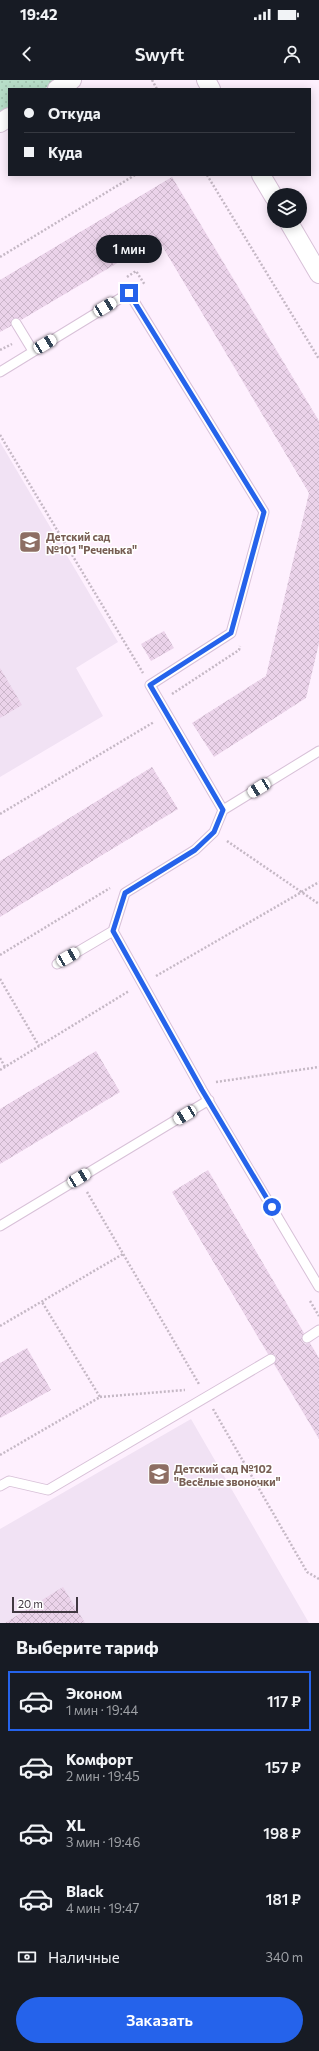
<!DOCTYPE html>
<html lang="ru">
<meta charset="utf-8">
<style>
body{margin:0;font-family:Commissioner,sans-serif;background:#242831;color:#f1f3f6;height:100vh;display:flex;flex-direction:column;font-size:15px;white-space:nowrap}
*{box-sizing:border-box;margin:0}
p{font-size:13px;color:#9ea1a6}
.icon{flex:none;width:22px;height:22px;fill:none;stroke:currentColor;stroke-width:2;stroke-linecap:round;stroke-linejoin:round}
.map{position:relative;height:1543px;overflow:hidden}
.details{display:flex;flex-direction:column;background:#171b24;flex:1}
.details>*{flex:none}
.banner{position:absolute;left:8px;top:8px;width:303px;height:88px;border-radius:0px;box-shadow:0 2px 10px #0003;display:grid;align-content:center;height:88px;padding:0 16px;background:#171b24}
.tools{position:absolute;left:267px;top:108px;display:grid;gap:8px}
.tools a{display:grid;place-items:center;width:40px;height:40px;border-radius:50%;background:#171b24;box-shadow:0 2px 10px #0003;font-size:20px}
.scale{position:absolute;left:12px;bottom:10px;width:66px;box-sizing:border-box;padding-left:4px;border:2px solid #413841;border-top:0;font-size:11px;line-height:14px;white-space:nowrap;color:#413841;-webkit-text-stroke:3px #fff;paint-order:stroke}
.end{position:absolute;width:18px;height:18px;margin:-9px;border:5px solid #2563eb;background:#fff;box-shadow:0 0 0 2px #fff}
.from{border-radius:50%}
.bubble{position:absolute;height:28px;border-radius:14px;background:#171b24;box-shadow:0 2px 10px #0003;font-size:13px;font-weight:600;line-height:28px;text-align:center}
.car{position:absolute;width:12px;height:24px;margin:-12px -6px;border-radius:5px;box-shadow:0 0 3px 1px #0007;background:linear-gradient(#fff 24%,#345 0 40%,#fff 0 76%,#345 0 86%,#fff 0)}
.banner b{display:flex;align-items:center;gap:14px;height:38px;font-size:15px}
.banner b+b{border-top:1px solid #363941}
.banner i{width:10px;height:10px;background:#f1f3f6}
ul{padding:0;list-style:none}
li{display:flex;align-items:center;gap:12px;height:60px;margin:0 8px 6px;padding:0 8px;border:2px solid transparent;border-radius:0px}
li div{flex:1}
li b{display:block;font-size:15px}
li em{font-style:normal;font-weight:600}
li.current{border-color:#2563eb}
li>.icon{width:36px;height:36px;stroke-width:1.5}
h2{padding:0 16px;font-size:18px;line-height:48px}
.pay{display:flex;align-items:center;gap:10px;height:44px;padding:0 16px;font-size:15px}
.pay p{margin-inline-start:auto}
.action{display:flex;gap:8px;margin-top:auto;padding:8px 16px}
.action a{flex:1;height:46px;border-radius:24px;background:#2563eb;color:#fff;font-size:16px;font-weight:600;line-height:46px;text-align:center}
.status{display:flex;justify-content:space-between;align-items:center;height:28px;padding:0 20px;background:#171b24;direction:ltr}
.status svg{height:11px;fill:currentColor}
header{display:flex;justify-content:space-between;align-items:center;height:52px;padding:0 16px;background:#171b24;font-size:18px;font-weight:600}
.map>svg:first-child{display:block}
.education{fill:#f1e2f4}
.grass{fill:url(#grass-dots)}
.building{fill:url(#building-cross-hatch)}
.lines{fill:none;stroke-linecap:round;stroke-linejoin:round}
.lane-casing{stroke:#d8c1d8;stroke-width:11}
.street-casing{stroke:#d8c1d8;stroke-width:20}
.path{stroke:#c5b8c5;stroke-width:2.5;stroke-dasharray:2 2;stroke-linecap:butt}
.lane{stroke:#fff;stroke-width:9}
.street{stroke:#fff;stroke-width:18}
.route{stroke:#2563eb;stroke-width:5}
.labels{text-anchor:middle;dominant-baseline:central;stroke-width:3;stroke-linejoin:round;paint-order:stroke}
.education-label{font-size:11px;font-weight:bold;fill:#785e54;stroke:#fff;text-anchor:start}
</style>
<div class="status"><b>19:42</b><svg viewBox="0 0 49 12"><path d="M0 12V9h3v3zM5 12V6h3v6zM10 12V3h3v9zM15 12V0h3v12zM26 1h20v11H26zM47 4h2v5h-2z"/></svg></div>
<header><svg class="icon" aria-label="back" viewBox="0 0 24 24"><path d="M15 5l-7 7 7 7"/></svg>Swyft<svg class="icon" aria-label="person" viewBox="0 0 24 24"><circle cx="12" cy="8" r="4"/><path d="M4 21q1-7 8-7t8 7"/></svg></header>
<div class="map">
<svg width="319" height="1543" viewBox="0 0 319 1543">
<defs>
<pattern id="grass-dots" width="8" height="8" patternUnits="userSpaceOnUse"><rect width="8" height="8" fill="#b8dfc9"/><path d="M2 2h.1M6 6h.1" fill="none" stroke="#9fc0ae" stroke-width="1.8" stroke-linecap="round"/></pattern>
<pattern id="building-cross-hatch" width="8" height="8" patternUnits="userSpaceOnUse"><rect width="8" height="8" fill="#ebd3ea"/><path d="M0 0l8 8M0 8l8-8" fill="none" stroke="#cbb6ca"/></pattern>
</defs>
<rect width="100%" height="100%" fill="#fef0fe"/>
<path class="education" d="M0 362 118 562 76 588 103 636 0 697Z
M191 1339 309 1543H0V1449Z"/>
<path class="grass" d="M0 0H59L44 9H9V30L0 36Z"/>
<path class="building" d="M172 97 319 341V563L306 618 214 677 192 643 266 596 309 413 158 159 21 240 19 238H13L11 240V246L0 252V200Z
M164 551 174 568 151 581 141 564Z
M0 588 22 625 0 638Z
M152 687 178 729 0 837V781Z
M96 971 120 1012 0 1084V1029Z
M208 1090 304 1253 302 1256V1261L305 1264 310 1263 319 1278V1359L274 1284 276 1276 274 1274H268L172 1112Z
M27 1268 51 1310 0 1338V1283Z
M63 1507 85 1543H5Z"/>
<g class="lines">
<g class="lane-casing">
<path id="lane" d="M16 243 33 271
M0 292 129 213 264 432 231 553 150 605 223 730
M319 671 223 730 214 752 195 770 125 813 113 851 202 1010 319 1207
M57 884 113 851
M0 1146 209 1020
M307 1258 319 1250
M0 1406 9 1401 48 1410 271 1279"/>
</g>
<g class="street-casing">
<path id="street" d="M206 0 211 9
M57 9 72 0
M0 43 9 37
M261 95 274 117
M288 141 319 194"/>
</g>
<path class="path" d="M152 0 157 9
M207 95 319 279
M0 177 135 95
M127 197 136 191 145 205
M0 270 12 264
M0 355 143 593
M172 614 239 570 240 566
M0 734 154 642
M227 761 319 824
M0 875 110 808
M156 896 319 802
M0 899 39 966
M0 978 5 987
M0 990 129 911
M216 1002 319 987
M87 1112 199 1304
M310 1221 319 1236
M0 1246 123 1174
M100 1317 185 1310
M213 1329 307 1492 319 1499
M0 1375 100 1317 42 1222"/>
<use href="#lane" class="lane"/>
<use href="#street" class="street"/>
</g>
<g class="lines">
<path class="route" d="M129 213 264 432 231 553 150 605 223 730 214 752 195 770 125 813 113 851 202 1010 272 1127"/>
</g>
<defs>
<g id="school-square" transform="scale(1.15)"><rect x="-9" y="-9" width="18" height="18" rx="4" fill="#8d6e63" stroke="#fff"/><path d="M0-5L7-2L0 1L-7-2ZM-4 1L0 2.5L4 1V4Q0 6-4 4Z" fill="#fff"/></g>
</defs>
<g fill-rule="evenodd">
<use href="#school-square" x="30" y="462"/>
<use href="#school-square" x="159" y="1394"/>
</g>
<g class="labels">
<g class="education-label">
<text x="46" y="456">Детский сад<tspan x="46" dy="13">№101 "Реченька"</tspan></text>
<text x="174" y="1388">Детский сад №102<tspan x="174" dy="13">"Весёлые звоночки"</tspan></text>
</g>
</g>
</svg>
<div class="tools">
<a><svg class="icon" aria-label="layers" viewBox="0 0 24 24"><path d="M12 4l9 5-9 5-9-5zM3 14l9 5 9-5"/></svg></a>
</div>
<div class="scale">20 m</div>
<i class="end from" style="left:272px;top:1127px"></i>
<i class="end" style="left:129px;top:213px"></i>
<div class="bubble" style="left:96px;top:155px;width:66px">1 мин</div>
<i class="car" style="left:105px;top:227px;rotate:59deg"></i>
<i class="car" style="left:45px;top:264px;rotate:59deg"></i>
<i class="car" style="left:259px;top:708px;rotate:238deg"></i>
<i class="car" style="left:68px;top:877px;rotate:60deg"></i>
<i class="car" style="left:185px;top:1035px;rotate:239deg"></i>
<i class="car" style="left:79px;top:1098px;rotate:59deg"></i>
<div class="banner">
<b><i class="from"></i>Откуда</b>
<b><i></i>Куда</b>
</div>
</div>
<section class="details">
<h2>Выберите тариф</h2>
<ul>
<li class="current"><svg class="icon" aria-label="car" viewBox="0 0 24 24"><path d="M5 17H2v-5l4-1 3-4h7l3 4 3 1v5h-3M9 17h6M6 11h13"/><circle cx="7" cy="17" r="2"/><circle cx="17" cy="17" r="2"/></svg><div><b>Эконом</b><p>1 мин · 19:44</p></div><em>117 ₽</em></li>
<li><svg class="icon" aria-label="car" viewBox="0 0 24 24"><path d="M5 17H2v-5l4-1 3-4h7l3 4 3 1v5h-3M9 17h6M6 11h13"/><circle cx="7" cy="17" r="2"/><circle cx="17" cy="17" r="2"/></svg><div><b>Комфорт</b><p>2 мин · 19:45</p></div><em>157 ₽</em></li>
<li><svg class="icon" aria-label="car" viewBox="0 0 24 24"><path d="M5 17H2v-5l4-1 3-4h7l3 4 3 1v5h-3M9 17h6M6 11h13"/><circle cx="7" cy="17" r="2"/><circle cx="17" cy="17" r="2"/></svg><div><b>XL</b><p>3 мин · 19:46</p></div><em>198 ₽</em></li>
<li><svg class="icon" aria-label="car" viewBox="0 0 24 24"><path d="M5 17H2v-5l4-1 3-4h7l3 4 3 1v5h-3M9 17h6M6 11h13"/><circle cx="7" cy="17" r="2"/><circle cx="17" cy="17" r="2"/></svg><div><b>Black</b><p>4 мин · 19:47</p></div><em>181 ₽</em></li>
</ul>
<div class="pay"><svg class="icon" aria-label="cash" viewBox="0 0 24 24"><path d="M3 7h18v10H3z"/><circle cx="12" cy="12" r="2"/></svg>Наличные<p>340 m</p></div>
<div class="action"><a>Заказать</a></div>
</section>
